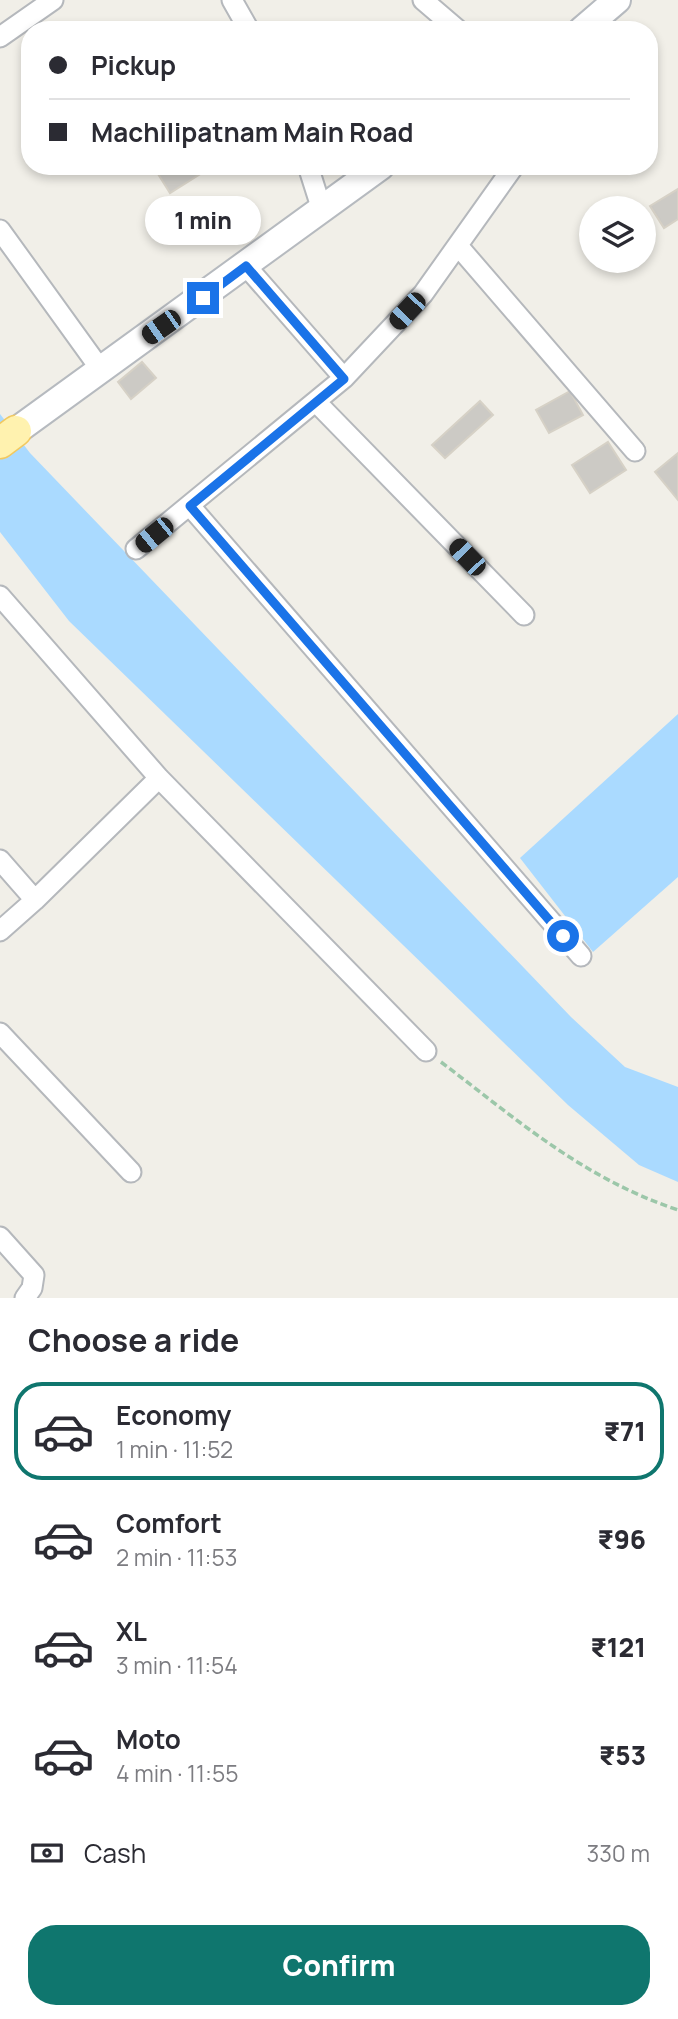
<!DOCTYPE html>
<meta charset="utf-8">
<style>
body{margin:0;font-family:Manrope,sans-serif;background:#f7f7f7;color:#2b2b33;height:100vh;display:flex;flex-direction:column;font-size:26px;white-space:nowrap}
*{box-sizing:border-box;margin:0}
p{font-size:23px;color:#7c7c81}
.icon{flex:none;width:38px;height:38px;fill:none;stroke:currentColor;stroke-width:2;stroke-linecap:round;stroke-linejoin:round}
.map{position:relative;height:1298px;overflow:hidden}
.panel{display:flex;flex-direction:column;background:#fff;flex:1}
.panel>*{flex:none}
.guide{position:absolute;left:21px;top:21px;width:637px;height:154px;border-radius:28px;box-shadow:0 4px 10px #0003;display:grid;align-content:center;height:154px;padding:0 28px;background:#fff}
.fabs{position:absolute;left:579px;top:196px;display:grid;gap:14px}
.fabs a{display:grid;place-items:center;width:77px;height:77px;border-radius:50%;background:#fff;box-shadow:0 4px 10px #0003;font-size:35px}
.end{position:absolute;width:32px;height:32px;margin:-16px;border:9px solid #1a73e8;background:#fff;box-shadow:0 0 0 4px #fff}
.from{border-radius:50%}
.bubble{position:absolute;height:49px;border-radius:24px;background:#fff;box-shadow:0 4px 10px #0003;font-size:23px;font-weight:800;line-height:49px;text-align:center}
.car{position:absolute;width:21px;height:42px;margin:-21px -10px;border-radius:9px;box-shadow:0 0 5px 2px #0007;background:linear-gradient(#222 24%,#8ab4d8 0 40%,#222 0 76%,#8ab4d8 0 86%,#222 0)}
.guide b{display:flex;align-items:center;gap:24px;height:66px;font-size:26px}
.guide b+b{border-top:2px solid #e1e1e2}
.guide i{width:18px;height:18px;background:#2b2b33}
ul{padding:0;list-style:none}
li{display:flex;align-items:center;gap:21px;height:98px;margin:0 14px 10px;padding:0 14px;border:4px solid transparent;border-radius:28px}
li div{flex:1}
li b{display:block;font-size:26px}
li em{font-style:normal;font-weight:800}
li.on{border-color:#0f766e}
li>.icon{width:63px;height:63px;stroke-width:1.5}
h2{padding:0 28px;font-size:32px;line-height:84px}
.pay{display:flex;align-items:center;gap:18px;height:77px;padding:0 28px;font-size:26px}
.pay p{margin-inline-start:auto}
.button{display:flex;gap:14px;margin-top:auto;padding:14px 28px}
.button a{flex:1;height:80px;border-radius:28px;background:#0f766e;color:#fff;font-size:28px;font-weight:800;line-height:80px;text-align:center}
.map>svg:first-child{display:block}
.water{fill:#aadaff}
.building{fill:#cccac5;stroke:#d6d1c6;stroke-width:2}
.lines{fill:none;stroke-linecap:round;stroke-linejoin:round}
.street-casing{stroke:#b5b8bc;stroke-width:23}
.secondary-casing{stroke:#b6babf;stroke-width:30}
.primary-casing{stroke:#f2c960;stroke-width:33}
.path{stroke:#9cc7a9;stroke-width:3.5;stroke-dasharray:7 3.5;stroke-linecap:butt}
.street{stroke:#fff;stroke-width:19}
.secondary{stroke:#fff;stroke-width:26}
.primary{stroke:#fff2af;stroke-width:30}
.route{stroke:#1a73e8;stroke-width:9}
</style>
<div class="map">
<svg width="678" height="1298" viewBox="0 0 678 1298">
<rect width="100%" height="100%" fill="#f1efe8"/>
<path class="water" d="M0 414 30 453 571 1017 625 1067 678 1087V1182L639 1165 568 1105 69 621 0 532Z
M678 714V877L593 952 520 858Z"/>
<path class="building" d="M153 166H209L210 168 170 193Z
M678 189V219L664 228 650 206Z
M142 362 156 378 131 399 118 382Z
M570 391 583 415 549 433 536 410Z
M480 401 493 415 445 458 432 445Z
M608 442 626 470 590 493 572 465Z
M678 453V500L655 472Z"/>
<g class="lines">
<g class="street-casing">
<path id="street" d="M232 0 249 30
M423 0 458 30
M0 37 53 0
M308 166 321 207
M0 230 101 370
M459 247 635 451
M246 266 344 378
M317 403 524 615
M190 506 581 956
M136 549 344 378 423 294 514 166
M0 596 159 778 426 1051
M0 860 35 900 159 778
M0 931 35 900
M0 1033 131 1172
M0 1237 34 1275 32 1288 25 1298"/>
</g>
<g class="secondary-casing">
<path id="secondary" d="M582 30 617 0
M16 431 381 166"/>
</g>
<g class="primary-casing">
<path id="primary" d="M0 443 16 431"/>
</g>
<path class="path" d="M441 1062C520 1122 583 1178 678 1210"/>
<use href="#street" class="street"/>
<use href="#secondary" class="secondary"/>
<use href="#primary" class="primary"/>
</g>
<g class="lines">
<path class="route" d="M203 298 246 266 344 379 190 506 563 936"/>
</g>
</svg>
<div class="fabs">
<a><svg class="icon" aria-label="layers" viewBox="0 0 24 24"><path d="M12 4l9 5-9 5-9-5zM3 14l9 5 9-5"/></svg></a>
</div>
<i class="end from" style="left:563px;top:936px"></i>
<i class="end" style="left:203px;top:298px"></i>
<div class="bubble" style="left:145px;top:196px;width:116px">1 min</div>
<i class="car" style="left:407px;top:311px;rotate:223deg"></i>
<i class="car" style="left:161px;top:327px;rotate:235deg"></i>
<i class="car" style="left:154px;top:535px;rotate:231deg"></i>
<i class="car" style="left:467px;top:557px;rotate:316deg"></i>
<div class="guide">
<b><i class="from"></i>Pickup</b>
<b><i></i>Machilipatnam Main Road</b>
</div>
</div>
<section class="panel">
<h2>Choose a ride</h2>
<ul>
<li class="on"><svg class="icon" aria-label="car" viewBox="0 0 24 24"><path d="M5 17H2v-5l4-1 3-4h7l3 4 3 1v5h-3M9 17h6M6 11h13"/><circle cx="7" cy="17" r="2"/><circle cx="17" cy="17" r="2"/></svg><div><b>Economy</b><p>1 min · 11:52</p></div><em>₹71</em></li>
<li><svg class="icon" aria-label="car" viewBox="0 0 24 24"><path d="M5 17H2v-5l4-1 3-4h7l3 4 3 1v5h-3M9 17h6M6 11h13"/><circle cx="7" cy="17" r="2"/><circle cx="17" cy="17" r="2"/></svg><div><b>Comfort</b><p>2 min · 11:53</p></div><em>₹96</em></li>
<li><svg class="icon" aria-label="car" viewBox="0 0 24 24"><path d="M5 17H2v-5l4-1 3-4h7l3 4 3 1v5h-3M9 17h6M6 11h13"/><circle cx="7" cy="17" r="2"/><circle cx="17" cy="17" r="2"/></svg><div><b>XL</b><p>3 min · 11:54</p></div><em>₹121</em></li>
<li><svg class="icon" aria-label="car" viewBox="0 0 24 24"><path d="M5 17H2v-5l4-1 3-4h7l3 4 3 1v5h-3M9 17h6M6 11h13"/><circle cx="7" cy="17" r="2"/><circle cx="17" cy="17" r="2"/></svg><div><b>Moto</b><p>4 min · 11:55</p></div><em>₹53</em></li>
</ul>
<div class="pay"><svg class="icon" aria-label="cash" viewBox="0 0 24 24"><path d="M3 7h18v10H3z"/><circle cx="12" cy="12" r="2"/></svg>Cash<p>330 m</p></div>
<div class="button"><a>Confirm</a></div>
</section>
